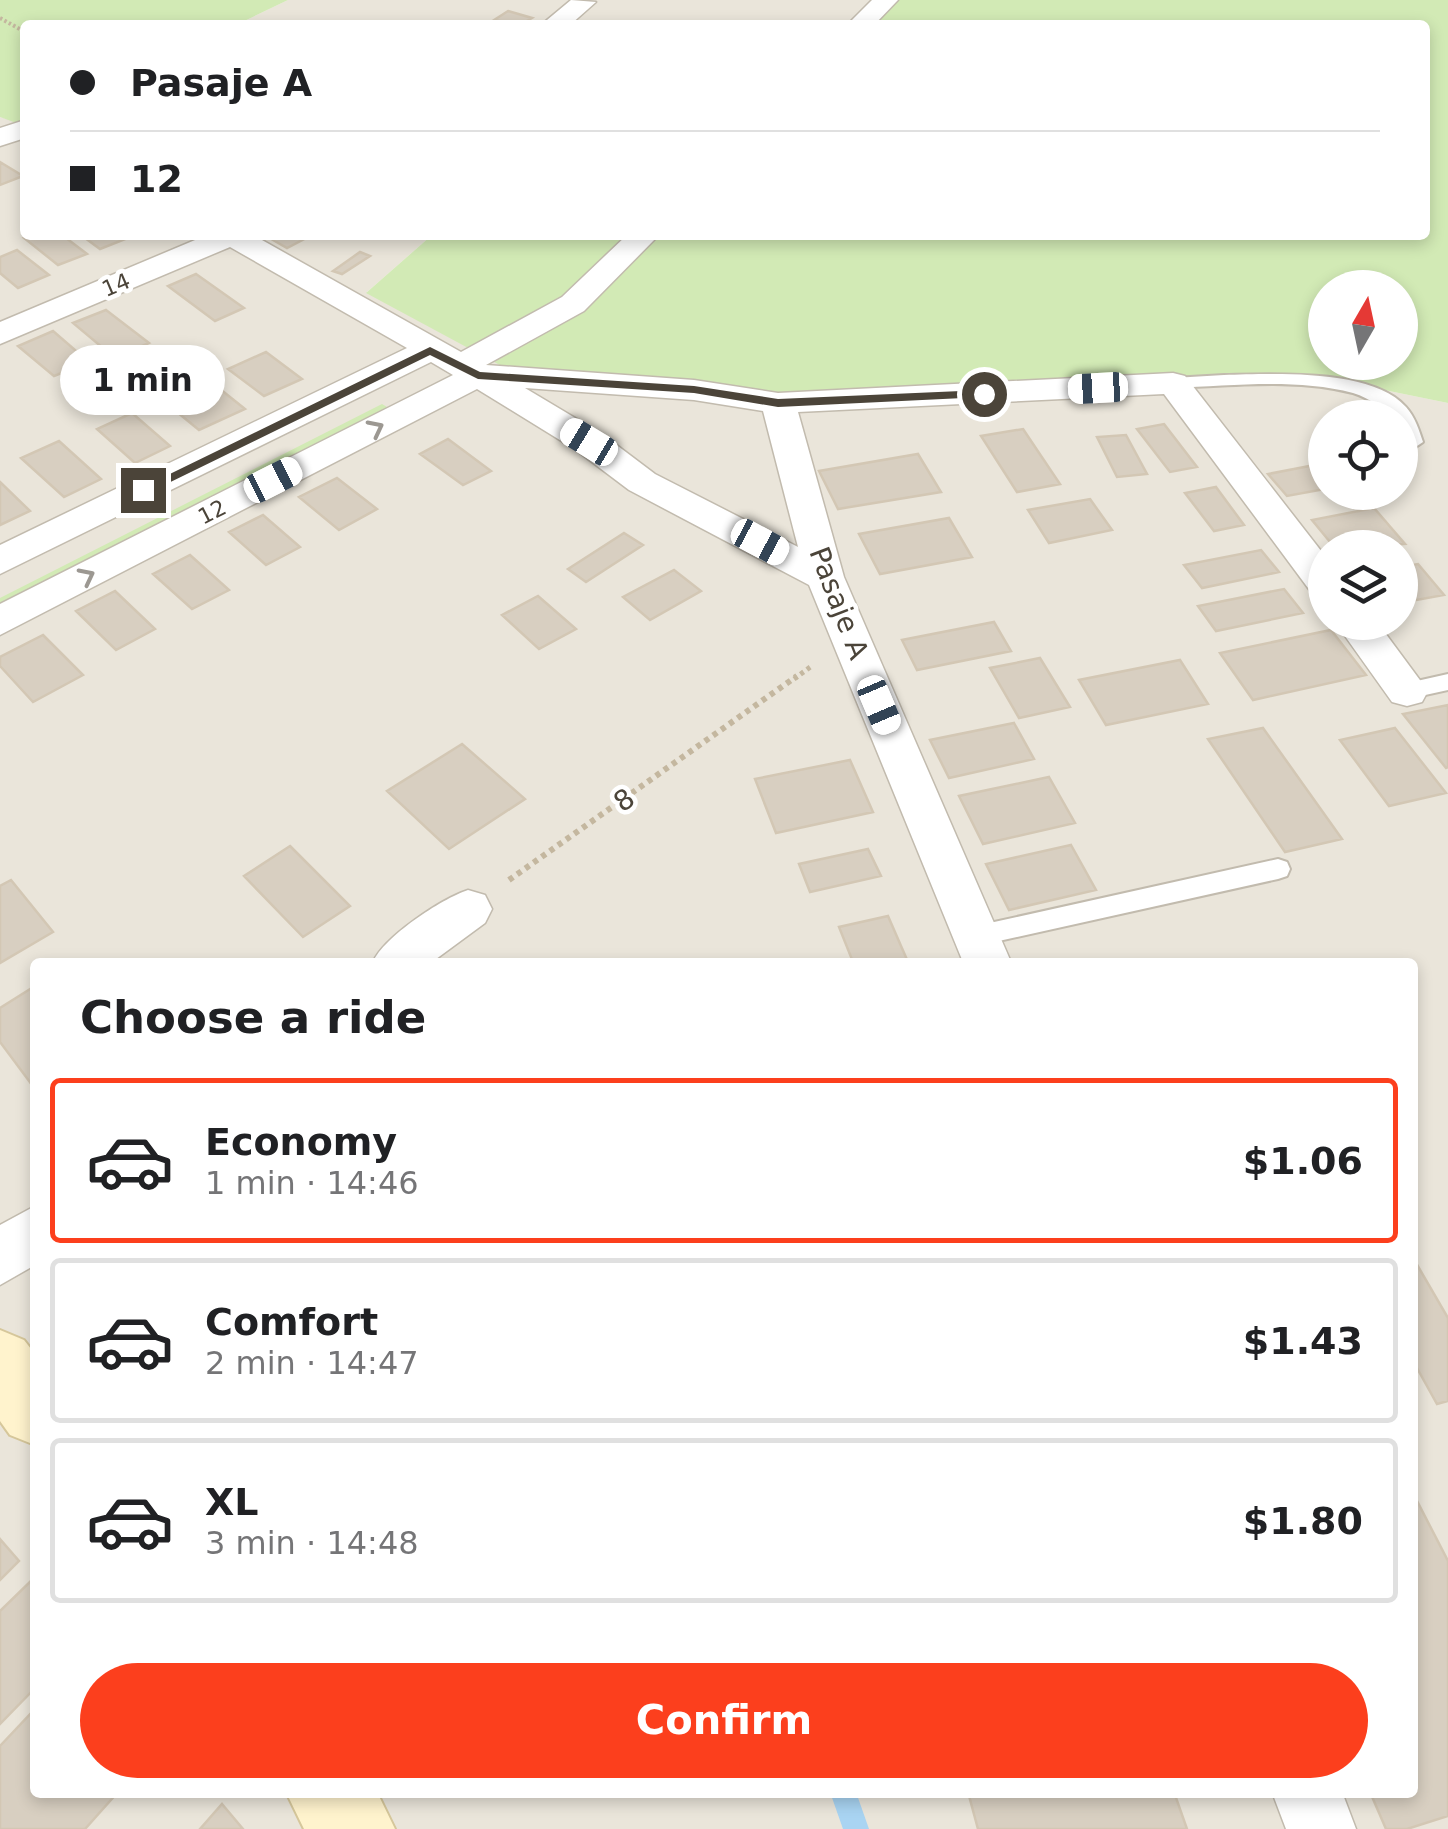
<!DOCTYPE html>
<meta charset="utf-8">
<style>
body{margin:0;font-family:"DejaVu Sans",sans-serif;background:#f2f2f2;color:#202124;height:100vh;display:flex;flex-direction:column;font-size:38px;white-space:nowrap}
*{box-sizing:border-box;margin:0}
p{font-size:32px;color:#757577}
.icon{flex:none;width:55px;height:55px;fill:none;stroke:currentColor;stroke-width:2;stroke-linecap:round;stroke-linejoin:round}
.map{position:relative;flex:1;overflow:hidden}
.panel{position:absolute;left:30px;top:958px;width:1388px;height:840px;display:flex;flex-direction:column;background:#fff;border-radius:10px;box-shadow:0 5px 15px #0003}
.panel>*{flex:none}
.top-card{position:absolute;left:20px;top:20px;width:1410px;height:220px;border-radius:10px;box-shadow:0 5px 15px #0003;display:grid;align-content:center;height:220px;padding:0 50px;background:#fff}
.needle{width:65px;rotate:9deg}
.controls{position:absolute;left:1308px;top:270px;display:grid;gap:20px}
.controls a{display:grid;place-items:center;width:110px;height:110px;border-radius:50%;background:#fff;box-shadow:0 5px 15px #0003;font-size:50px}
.end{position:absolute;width:45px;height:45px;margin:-22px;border:12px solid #4b4439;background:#fff;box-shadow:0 0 0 5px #fff}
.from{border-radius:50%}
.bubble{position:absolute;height:70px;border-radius:35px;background:#fff;box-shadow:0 5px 15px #0003;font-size:32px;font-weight:700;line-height:70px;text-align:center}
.car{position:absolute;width:30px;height:60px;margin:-30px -15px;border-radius:12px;box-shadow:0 0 8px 2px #0007;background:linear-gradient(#fff 24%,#345 0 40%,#fff 0 76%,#345 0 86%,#fff 0)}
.top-card b{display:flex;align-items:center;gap:35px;height:95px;font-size:38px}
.top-card b+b{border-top:2px solid #e0e0e0}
.top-card i{width:25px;height:25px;background:#202124}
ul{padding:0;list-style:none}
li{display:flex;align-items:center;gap:30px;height:165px;margin:0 20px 15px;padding:0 30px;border:5px solid #e0e0e0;border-radius:10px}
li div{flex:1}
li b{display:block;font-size:38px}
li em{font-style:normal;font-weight:700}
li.current{border-color:#fc3f1d}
li>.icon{width:90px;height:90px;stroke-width:1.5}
h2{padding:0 50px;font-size:45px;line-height:120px}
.action{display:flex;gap:20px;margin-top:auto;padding:20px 50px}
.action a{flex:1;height:115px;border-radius:60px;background:#fc3f1d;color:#fff;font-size:40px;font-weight:700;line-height:115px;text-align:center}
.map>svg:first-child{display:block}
.residential{fill:#eae5da;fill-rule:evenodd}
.green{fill:#d2eab5;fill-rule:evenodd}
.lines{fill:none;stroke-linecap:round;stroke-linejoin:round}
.stream{fill:#a9d4f2;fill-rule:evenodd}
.building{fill:#d8cfc1;stroke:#d3c7b4;stroke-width:2.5}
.lane-casing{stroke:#c2bbae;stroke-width:4}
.street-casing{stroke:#c2bbae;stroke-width:3}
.secondary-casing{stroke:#d6c79b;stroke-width:4}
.path-far2{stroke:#c4b79f;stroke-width:4;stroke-dasharray:2.5 2.5;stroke-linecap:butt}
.path-far1{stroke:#c4b79f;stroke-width:5;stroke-dasharray:4 4;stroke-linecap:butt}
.path{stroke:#c4b79f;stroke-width:6;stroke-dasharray:5 5;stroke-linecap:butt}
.lane{fill:#fff;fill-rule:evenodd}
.street{fill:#fff;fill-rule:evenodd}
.secondary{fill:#fff3cd;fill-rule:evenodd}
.oneway{stroke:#9c9892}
.route{fill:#4b4439}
.labels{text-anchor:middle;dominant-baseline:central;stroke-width:9;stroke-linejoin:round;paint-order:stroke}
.far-street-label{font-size:22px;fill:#4b4439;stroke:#fff}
.street-label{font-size:28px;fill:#4b4439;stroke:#fff}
</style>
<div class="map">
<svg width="1448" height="1829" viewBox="0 0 1448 1829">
<rect width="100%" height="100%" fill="#f6f3ec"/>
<path class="residential" d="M288 0H896L869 25H236Z
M0 117 25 124V235H432L367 292 1142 379 1350 383 1448 403V1829H0ZM1325 418H1400V492H1325ZM1325 548H1400V622H1325ZM35 962H1412V1792H35Z"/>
<path class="green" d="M0 0H288L236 25H25L22 125 0 117Z
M896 0H1448V403L1350 383 1142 379 807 404 522 377 366 293 432 235H1425V25H869ZM1325 288H1400V362H1325Z
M382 404 392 410 0 611V598Z"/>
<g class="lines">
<path class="stream" d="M830 1792H856L869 1829H843Z"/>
</g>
<path class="building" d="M508 11 532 18 520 25 494 20Z
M0 162 23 176 0 185Z
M32 235H62L87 254 58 265 24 238Z
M81 235H124L128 238 100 249Z
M284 235H312L287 248 273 240Z
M17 250 49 275 18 288 0 273V257Z
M360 252 370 256 342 274 333 271Z
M196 274 244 308 215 321 168 286Z
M106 310 149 343 115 358 73 323Z
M53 331 89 362 54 376 18 346Z
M266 352 302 379 264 396 228 369Z
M200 373 245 409 199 430 155 394Z
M132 413 170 446 135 463 97 429Z
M1164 424 1197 467 1170 472 1137 429Z
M1023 429 1060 484 1017 492 981 436Z
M1126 435 1147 474 1117 477 1097 437Z
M448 439 491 471 463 485 420 454Z
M59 441 101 479 64 497 21 458Z
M918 454 941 492 838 509 819 471Z
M1325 463V489L1287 496 1268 474Z
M337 478 377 509 339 530 299 497Z
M0 482 30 511 0 525Z
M1216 487 1244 525 1214 531 1185 493Z
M1090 499 1112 530 1049 543 1028 510Z
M1374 508 1405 544 1335 548 1312 520Z
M263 515 300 547 266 565 229 532Z
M949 518 972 557 880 574 859 534Z
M624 533 643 545 586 582 568 569Z
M1261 550 1279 572 1202 588 1184 565Z
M190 555 229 590 192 609 153 574Z
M1418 564 1444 595 1400 603V567Z
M674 570 701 591 650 620 623 597Z
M1284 589 1303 613 1216 631 1198 606Z
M115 591 155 629 116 650 76 611Z
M538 596 576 629 539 649 502 615Z
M994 622 1011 651 917 670 902 640Z
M1331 630 1366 675 1253 700 1220 653Z
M43 635 83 675 33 702 0 666V657Z
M1040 658 1070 707 1019 718 990 668Z
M1180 660 1208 704 1106 725 1079 680Z
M1448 705V767L1446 768 1403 714Z
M1014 723 1034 759 949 778 930 740Z
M1263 728 1342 839 1285 852 1208 739Z
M1395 728 1446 793 1389 806 1340 740Z
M462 744 525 799 449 849 387 791Z
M850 760 873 812 776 833 755 779Z
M1049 777 1075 823 983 844 959 796Z
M1071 845 1096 890 1009 910 986 864Z
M290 846 350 906 303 937 244 876Z
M868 849 881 876 810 892 799 864Z
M11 880 53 932 0 963V886Z
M888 916 908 962H853L839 927Z
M35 986V1089L0 1042V1008Z
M1412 1256 1448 1318V1401L1437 1404 1412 1359Z
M1414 1495 1448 1561V1816L1407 1829H1386L1370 1792H1412Z
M0 1539 19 1561 0 1580Z
M32 1580 35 1584V1688L0 1724V1611Z
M35 1709V1792H118L85 1829H0V1746Z
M968 1792H1174L1187 1829H978Z
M222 1804 243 1829H200Z"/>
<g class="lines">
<g class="lane-casing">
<path id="lane" d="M1224 375C1272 374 1371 368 1406 407 1415 417 1419 430 1423 442L1414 448 1407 446 1400 429V418C1385 412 1371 398 1353 393 1296 378 1231 386 1173 388L1164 383 1173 378Z
M1448 674V690L1407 699 1396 691 1399 685Z
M1278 859 1287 862 1290 869 1287 876 1278 879 976 946 967 943 963 936 967 929 976 926Z"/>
</g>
<g class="street-casing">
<path id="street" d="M571 0 596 2 570 25H541Z
M872 0H898L874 25H847Z
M25 120V138L0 146V128Z
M207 235H253L461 352 562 297 627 235H659L584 311 486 365 694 380 778 393 1173 373 1185 376 1325 556V596L1311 592 1164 394 798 412 844 577 1011 962H963L809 585 629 490 576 450 477 389 0 635V604L453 375 431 362 0 574V545L407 348 230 247 0 344V322ZM525 388 694 400 763 411 798 547 655 474 602 434Z
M1335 622H1377L1428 691 1422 702 1407 706 1392 702Z
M468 890 485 895 492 909 485 923 432 962H373C384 937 441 899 468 890Z
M35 1206V1265L0 1285V1225Z
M1272 1792H1342L1356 1829H1286Z"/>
</g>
<g class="secondary-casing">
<path id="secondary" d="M0 1330 24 1340 35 1354V1445L10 1435 0 1421Z
M286 1792H377L395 1829H304Z"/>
</g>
<path class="path-far2" d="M0 18 25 32"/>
<path class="path-far1" d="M794 679 813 665"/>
<path class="path" d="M509 880 797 676"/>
<use href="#lane" class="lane"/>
<use href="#street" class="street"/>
<use href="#secondary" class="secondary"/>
</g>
<defs><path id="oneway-chevron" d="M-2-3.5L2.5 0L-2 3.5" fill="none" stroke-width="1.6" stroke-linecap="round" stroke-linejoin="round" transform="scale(2.5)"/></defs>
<g class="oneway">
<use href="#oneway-chevron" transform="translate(376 428) rotate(-27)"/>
<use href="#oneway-chevron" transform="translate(87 576) rotate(-27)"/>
</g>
<path class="route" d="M430 347 480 372 694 386 778 399 984 390 990 394 984 397 778 407 694 393 478 379 430 355 148 493 137 490Z"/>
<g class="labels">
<g class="far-street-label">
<text transform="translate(116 285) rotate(-23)">14</text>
<text transform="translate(212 512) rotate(-27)">12</text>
</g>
<g class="street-label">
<text transform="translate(839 603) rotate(69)">Pasaje A</text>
<text transform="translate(624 800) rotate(-35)">8</text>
</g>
</g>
</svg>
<div class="controls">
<a><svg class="needle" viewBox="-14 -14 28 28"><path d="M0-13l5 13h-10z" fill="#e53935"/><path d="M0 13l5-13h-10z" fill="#757577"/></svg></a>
<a><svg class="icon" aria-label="locate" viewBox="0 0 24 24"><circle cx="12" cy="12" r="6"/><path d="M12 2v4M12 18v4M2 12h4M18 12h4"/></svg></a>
<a><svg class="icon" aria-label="layers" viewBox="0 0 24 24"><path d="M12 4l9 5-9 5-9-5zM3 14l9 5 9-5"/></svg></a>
</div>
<i class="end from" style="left:984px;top:394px"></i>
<i class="end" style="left:143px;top:490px"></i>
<div class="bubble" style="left:60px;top:345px;width:165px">1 min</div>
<i class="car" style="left:1098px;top:388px;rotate:267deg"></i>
<i class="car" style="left:589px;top:442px;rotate:301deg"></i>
<i class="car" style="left:273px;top:480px;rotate:63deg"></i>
<i class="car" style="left:760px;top:542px;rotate:118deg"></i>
<i class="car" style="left:879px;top:705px;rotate:157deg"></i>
<div class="top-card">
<b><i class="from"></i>Pasaje A</b>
<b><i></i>12</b>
</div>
<section class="panel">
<h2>Choose a ride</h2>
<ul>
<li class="current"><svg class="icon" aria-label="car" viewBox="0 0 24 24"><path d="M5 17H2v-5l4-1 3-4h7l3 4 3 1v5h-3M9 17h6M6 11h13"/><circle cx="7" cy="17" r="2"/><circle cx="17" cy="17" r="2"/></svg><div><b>Economy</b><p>1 min · 14:46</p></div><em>$1.06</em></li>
<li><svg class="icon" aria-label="car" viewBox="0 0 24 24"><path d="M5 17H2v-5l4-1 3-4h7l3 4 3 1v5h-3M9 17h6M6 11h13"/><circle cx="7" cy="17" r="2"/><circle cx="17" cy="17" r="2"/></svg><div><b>Comfort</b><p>2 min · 14:47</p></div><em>$1.43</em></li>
<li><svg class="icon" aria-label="car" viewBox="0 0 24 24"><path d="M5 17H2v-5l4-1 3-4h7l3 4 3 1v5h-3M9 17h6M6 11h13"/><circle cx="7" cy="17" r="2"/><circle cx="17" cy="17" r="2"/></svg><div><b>XL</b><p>3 min · 14:48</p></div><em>$1.80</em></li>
</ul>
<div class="action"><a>Confirm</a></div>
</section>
</div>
